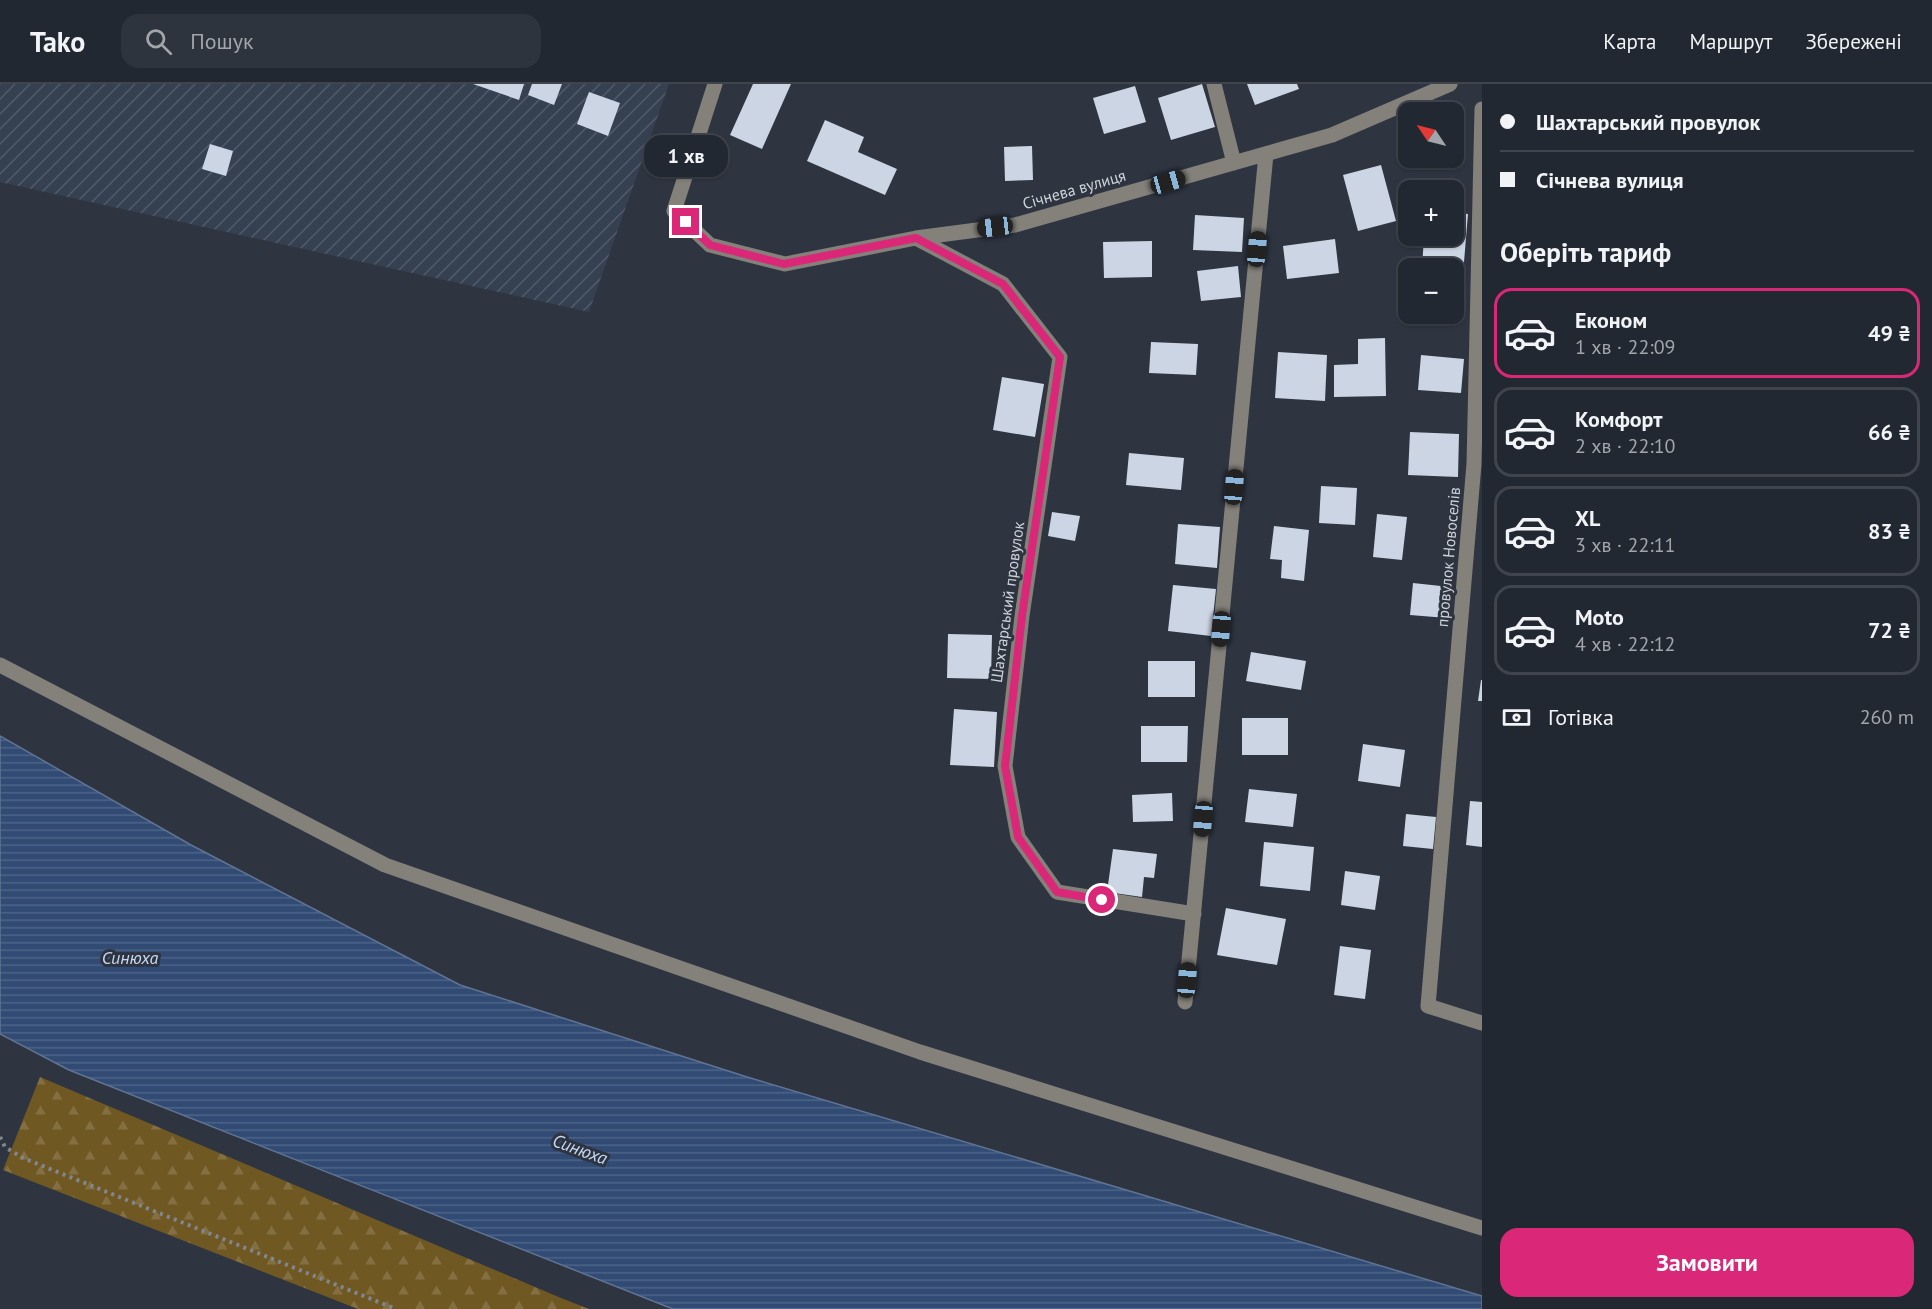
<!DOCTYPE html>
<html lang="uk">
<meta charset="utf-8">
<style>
body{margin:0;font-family:"PT Sans",sans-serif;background:#2e343d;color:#f1f3f6;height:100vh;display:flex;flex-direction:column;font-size:22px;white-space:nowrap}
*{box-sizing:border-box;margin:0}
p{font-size:20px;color:#a2a6ab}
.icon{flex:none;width:33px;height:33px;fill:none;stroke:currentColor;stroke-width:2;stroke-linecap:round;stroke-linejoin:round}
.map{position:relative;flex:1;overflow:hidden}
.side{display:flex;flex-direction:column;background:#222831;width:450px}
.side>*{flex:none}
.hud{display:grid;align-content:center;height:132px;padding:0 18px;background:#222831}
.needle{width:39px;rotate:305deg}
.tools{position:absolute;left:1398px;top:18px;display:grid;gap:12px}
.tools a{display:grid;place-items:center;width:66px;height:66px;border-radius:12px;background:#222831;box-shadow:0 2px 4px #0004,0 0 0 2px #3f444d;font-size:30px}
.end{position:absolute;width:27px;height:27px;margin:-14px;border:8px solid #db2777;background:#fff;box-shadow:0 0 0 3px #fff}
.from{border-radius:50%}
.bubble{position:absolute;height:42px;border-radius:18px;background:#222831;box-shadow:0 2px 4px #0004,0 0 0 2px #3f444d;font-size:20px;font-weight:700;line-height:42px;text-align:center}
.car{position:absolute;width:18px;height:36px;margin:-18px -9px;border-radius:8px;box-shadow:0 0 4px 2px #0007;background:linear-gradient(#222 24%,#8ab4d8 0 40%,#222 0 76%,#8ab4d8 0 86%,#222 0)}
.hud b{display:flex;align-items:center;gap:21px;height:57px;font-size:22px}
.hud b+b{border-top:2px solid #3f444d}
.hud i{width:15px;height:15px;background:#f1f3f6}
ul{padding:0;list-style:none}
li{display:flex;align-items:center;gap:18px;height:90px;margin:0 12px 9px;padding:0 6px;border:3px solid #3f444d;border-radius:18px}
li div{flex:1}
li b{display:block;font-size:22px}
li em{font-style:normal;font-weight:700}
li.on{border-color:#db2777}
li>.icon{width:54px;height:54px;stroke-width:1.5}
h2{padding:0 18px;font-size:27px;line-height:72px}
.pay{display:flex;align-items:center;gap:15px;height:66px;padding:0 18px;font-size:22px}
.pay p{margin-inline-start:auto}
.primary-button{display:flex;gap:12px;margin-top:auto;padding:12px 18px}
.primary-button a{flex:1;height:69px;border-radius:18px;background:#db2777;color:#fff;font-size:24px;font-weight:700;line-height:69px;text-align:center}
header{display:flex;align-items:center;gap:36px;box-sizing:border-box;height:84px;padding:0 30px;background:#222831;border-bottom:2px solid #3f444d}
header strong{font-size:28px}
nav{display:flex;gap:33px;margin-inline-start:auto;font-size:21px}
.search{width:420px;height:54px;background:#2e343d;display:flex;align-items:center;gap:15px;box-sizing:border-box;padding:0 21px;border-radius:18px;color:#a2a6ab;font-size:22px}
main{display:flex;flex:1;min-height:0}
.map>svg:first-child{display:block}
.industrial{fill:url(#industrial-furrows)}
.forest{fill:url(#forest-firs)}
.water{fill:url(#water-rules);stroke:#607493;stroke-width:1.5}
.building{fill:#ccd5e4}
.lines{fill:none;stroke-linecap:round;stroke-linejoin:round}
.path{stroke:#818790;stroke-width:4;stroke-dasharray:3 4.5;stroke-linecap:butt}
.minor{stroke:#84817b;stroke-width:15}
.route{stroke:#db2777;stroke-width:8}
.labels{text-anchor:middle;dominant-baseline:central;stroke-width:6;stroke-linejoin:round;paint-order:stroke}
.street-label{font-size:16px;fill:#ced3da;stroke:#2e3541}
.water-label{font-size:18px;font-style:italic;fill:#c7d8f4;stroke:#2e3541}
</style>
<header>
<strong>Tako</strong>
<div class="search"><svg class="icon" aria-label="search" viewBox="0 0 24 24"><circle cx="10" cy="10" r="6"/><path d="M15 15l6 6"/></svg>Пошук</div>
<nav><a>Карта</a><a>Маршрут</a><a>Збережені</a></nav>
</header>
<main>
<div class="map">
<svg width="1482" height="1225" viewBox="0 0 1482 1225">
<defs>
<pattern id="industrial-furrows" width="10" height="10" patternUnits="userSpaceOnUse" patternTransform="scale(1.5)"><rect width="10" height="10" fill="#354051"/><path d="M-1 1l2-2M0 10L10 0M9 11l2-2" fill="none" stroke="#515b69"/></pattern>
<pattern id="forest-firs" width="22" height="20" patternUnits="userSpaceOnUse" patternTransform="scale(1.5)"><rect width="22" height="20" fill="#705823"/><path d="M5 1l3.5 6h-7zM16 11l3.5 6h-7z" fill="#836f42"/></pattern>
<pattern id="water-rules" width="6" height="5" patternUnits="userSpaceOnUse" patternTransform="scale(1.5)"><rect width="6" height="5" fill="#314b74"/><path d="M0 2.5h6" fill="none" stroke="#4e6487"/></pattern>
</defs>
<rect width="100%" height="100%" fill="#2e3541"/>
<path class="industrial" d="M0 0H669L589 228 0 98Z"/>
<path class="forest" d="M40 993 561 1214 589 1225H358L3 1086Z"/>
<path class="water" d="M0 652 191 761 460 901 747 993 1482 1212V1225H673L69 986 0 950Z"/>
<path class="building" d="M473 0H524L519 16Z
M532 0H562L554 21 528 11Z
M753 0H791L762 65 730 51Z
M1202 0 1215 43 1171 56 1158 14Z
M1247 0H1297L1299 5 1255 21Z
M1135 2 1146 38 1104 50 1093 14Z
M589 8 620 19 608 52 577 40Z
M825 36 864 53 858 68 897 85 885 111 807 77Z
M210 60 233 67 226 92 202 85Z
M1032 62 1033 96 1005 97 1004 63Z
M1381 81 1396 137 1358 147 1343 91Z
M1454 129 1468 130 1463 190 1454 189V184H1422L1424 152H1454Z
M1195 131 1244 134 1242 168 1193 166Z
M1335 155 1339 189 1287 195 1283 162Z
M1152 157V193L1104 194 1103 158Z
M1238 182 1241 213 1201 217 1197 187Z
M1385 254 1386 312 1334 313V281L1358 280V255Z
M1151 258 1198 260 1196 291 1149 289Z
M1278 268 1327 271 1325 317 1275 314Z
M1421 271 1464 275 1461 309 1418 306Z
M1002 293 1044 300 1035 353 993 346Z
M1410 348 1459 350 1458 393 1408 391Z
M1129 369 1184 374 1181 406 1126 401Z
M1321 402 1357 404 1355 441 1319 439Z
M1052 428 1080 432 1075 457 1048 452Z
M1377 430 1407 433 1402 476 1373 473Z
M1178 440 1220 443 1217 484 1175 480Z
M1274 442 1309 446 1304 497 1281 494 1282 476 1270 475Z
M1413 499 1450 503 1447 534 1410 531Z
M1173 501 1216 505 1211 552 1168 547Z
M948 550 992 551 991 595 947 594Z
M1251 568 1306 577 1301 606 1246 597Z
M1148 577H1195V613H1148Z
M1481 596H1482V617H1478Z
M954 625 997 628 994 683 950 681Z
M1242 634H1288V671H1242Z
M1141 642H1188L1187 678H1141Z
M1363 660 1405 666 1400 703 1358 697Z
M1249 705 1297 710 1293 743 1245 738Z
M1172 709 1173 737 1133 738 1132 711Z
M1470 717 1482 718V763L1466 761Z
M1406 730 1436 733 1433 765 1403 762Z
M1264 758 1314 763 1310 807 1260 802Z
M1113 765 1157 770 1154 794 1144 793 1142 813 1107 808Z
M1345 787 1380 792 1375 826 1341 821Z
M1226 824 1286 835 1277 881 1217 871Z
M1340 862 1371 866 1365 915 1334 911Z"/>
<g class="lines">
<path class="path" d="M0 1053 5 1063 23 1074 396 1225"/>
<path class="minor" d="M715 0 674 127 710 161 785 180 916 154 1015 141 1332 51 1450 0
M1214 0 1234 79
M1482 25 1474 380 1428 922 1482 939
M916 154 1003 200 1060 273 1022 532 1005 682 1018 753 1057 808 1194 830
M0 581 385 781 920 968 1482 1144
M1185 918 1266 70"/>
</g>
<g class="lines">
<path class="route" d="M686 138 710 161 784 180 916 154 1003 200 1060 273 1022 532 1005 682 1018 753 1057 808 1102 816"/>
</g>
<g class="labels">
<g class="street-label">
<text transform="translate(1074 105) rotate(-16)">Січнева вулиця</text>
<text transform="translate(1448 473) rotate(-85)">провулок Новоселів</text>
<text transform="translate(1007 518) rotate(-82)">Шахтарський провулок</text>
</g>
<g class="water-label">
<text x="130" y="873">Синюха</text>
<text transform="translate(580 1065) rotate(20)">Синюха</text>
</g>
</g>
</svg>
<div class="tools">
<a><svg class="needle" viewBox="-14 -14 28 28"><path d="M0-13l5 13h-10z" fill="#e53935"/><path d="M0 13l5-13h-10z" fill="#a2a6ab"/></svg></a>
<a>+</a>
<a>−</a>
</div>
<i class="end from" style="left:1102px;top:816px"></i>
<i class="end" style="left:686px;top:138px"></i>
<div class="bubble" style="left:644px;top:51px;width:84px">1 хв</div>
<i class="car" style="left:1168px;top:98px;rotate:74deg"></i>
<i class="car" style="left:995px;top:143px;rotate:263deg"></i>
<i class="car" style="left:1257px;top:165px;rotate:5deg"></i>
<i class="car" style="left:1234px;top:403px;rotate:5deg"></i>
<i class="car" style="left:1221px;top:545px;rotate:185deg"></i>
<i class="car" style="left:1203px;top:735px;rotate:185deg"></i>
<i class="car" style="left:1187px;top:896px;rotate:5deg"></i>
</div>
<section class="side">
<div class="hud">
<b><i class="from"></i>Шахтарський провулок</b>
<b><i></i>Січнева вулиця</b>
</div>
<h2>Оберіть тариф</h2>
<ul>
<li class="on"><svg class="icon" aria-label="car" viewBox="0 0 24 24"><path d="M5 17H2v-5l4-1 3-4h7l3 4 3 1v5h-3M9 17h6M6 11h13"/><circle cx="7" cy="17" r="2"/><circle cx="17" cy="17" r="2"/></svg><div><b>Економ</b><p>1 хв · 22:09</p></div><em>49 ₴</em></li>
<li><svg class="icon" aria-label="car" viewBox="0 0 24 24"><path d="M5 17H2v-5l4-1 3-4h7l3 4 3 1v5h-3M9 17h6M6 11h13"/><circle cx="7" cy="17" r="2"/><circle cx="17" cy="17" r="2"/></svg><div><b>Комфорт</b><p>2 хв · 22:10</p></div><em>66 ₴</em></li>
<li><svg class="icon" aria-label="car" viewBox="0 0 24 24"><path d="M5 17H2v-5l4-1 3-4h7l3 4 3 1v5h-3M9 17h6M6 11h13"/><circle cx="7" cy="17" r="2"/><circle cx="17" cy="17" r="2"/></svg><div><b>XL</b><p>3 хв · 22:11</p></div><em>83 ₴</em></li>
<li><svg class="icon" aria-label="car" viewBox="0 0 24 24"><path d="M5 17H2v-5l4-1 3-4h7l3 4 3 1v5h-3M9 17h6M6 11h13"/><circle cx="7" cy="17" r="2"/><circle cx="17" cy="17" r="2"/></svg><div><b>Moto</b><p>4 хв · 22:12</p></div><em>72 ₴</em></li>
</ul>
<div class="pay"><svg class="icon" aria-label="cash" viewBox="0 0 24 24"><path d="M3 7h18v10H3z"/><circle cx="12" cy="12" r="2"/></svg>Готівка<p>260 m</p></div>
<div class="primary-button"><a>Замовити</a></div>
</section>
</main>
